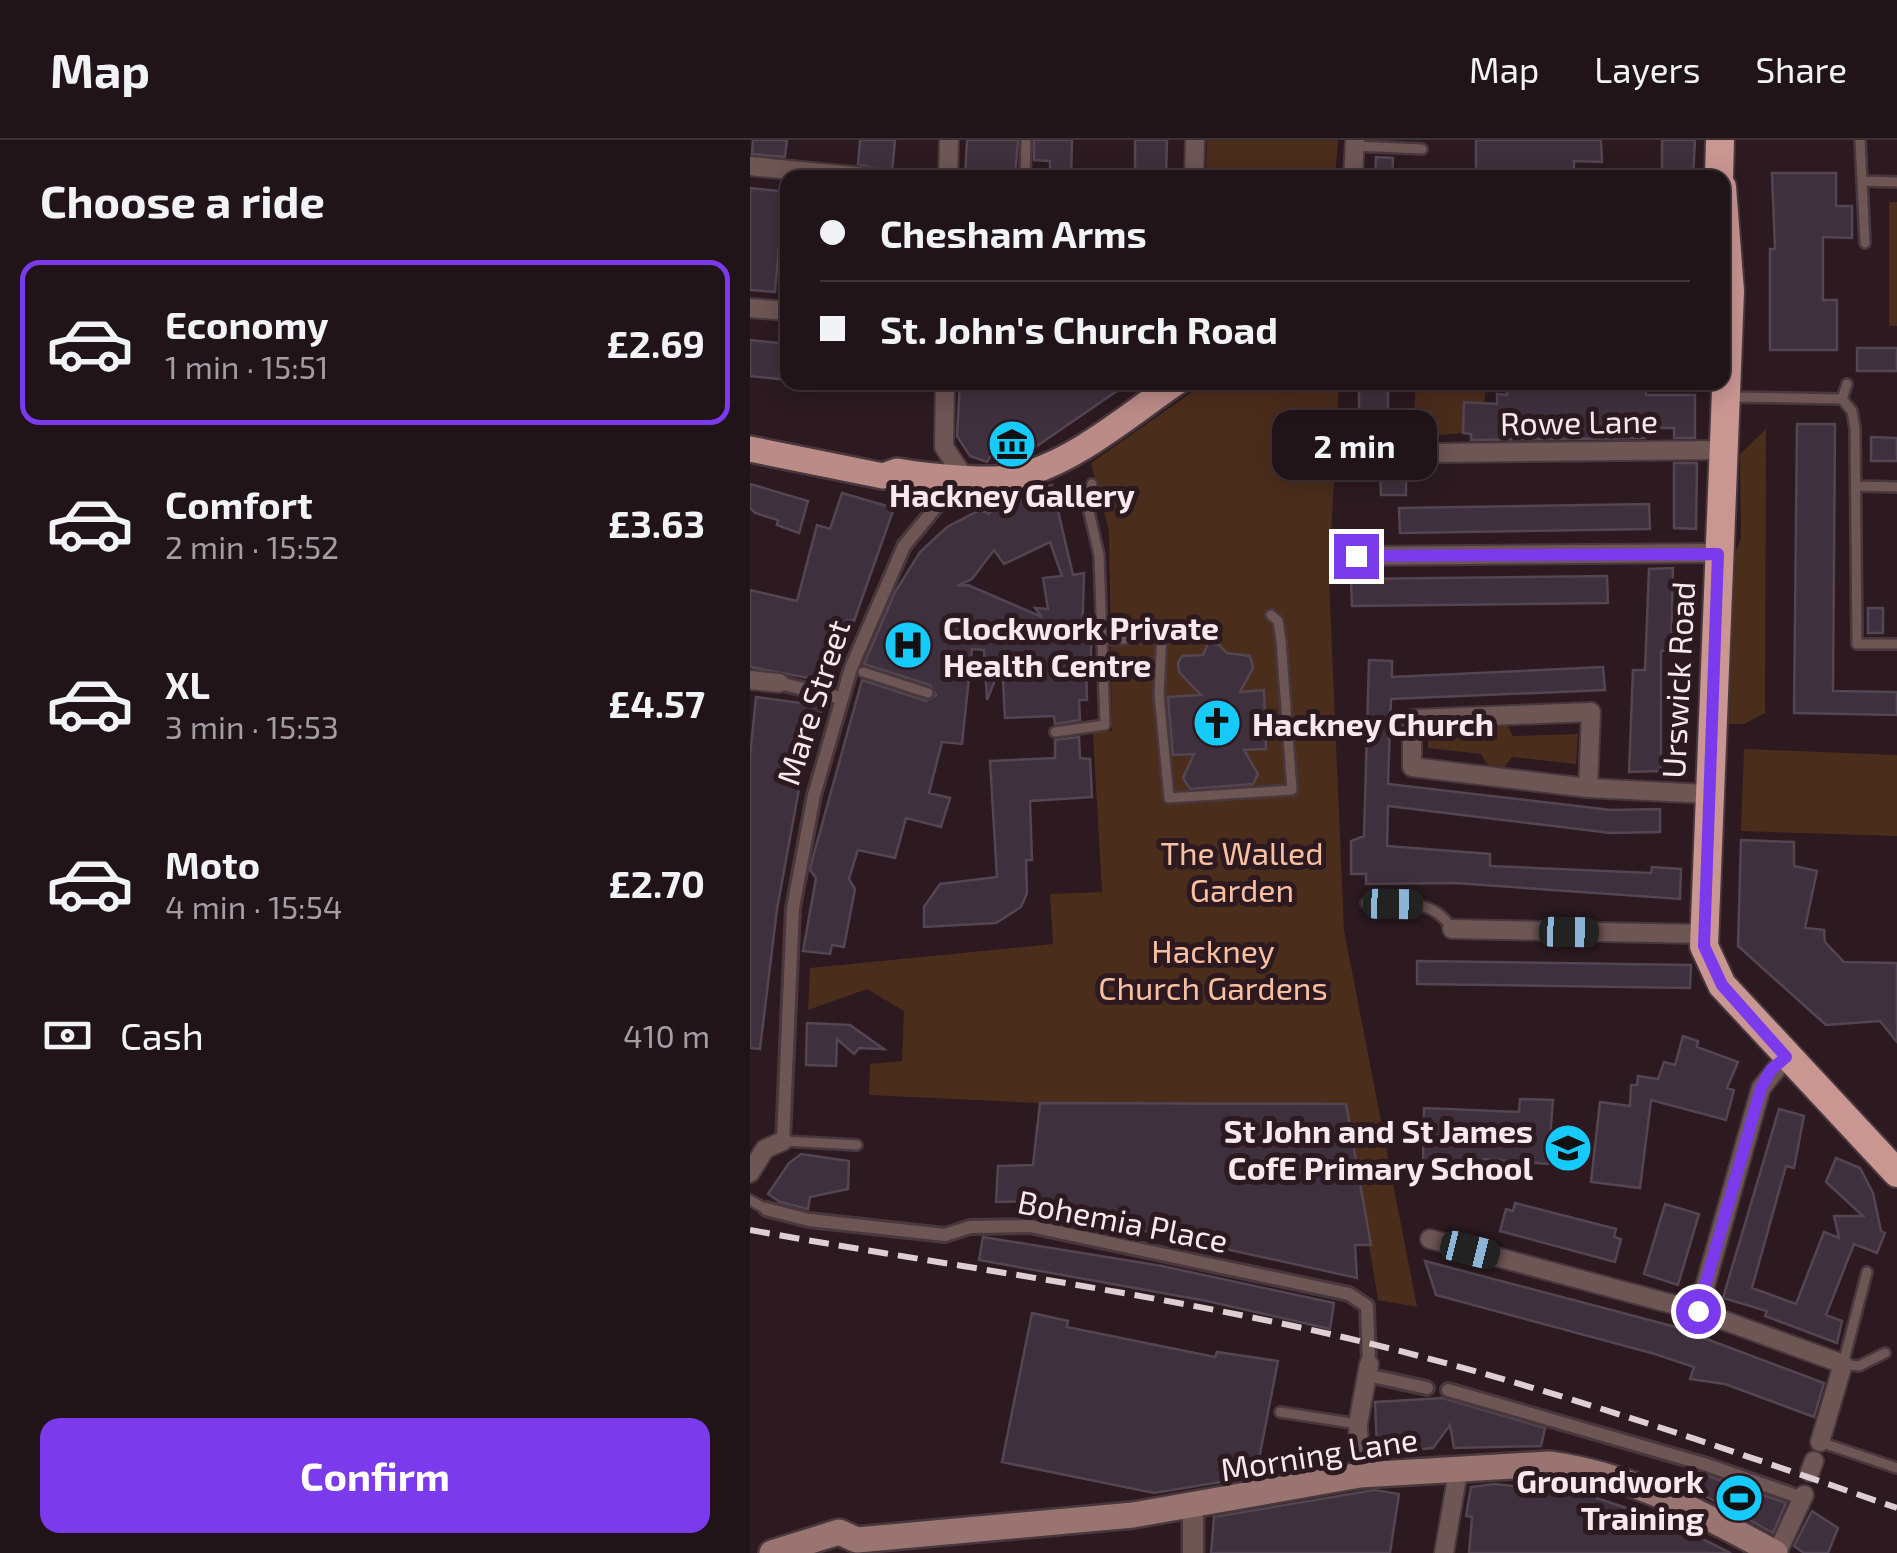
<!DOCTYPE html>
<meta charset="utf-8">
<style>
body{margin:0;font-family:"Exo 2",sans-serif;background:#2d2125;color:#f1f3f6;height:100vh;display:flex;flex-direction:column;font-size:38px;white-space:nowrap}
*{box-sizing:border-box;margin:0}
p{font-size:32px;color:#a29ea2}
.icon{flex:none;width:55px;height:55px;fill:none;stroke:currentColor;stroke-width:2;stroke-linecap:round;stroke-linejoin:round}
.map{position:relative;flex:1;overflow:hidden}
.side{display:flex;flex-direction:column;background:#211418;width:750px}
.side>*{flex:none}
.hud{position:absolute;left:30px;top:30px;width:950px;height:220px;border-radius:20px;box-shadow:0 5px 25px #0003,0 0 0 2px #3e3337;display:grid;align-content:center;height:220px;padding:0 40px;background:#211418}
.end{position:absolute;width:45px;height:45px;margin:-22px;border:12px solid #7c3aed;background:#fff;box-shadow:0 0 0 5px #fff}
.from{border-radius:50%}
.bubble{position:absolute;height:70px;border-radius:20px;background:#211418;box-shadow:0 5px 25px #0003,0 0 0 2px #3e3337;font-size:32px;font-weight:700;line-height:70px;text-align:center}
.car{position:absolute;width:30px;height:60px;margin:-30px -15px;border-radius:12px;box-shadow:0 0 8px 2px #0007;background:linear-gradient(#222 24%,#8ab4d8 0 40%,#222 0 76%,#8ab4d8 0 86%,#222 0)}
.hud b{display:flex;align-items:center;gap:35px;height:95px;font-size:38px}
.hud b+b{border-top:2px solid #3e3337}
.hud i{width:25px;height:25px;background:#f1f3f6}
ul{padding:0;list-style:none}
li{display:flex;align-items:center;gap:30px;height:165px;margin:0 20px 15px;padding:0 20px;border:5px solid transparent;border-radius:20px}
li div{flex:1}
li b{display:block;font-size:38px}
li em{font-style:normal;font-weight:700}
li.selected{border-color:#7c3aed}
li>.icon{width:90px;height:90px;stroke-width:1.5}
h2{padding:0 40px;font-size:45px;line-height:120px}
.pay{display:flex;align-items:center;gap:25px;height:110px;padding:0 40px;font-size:38px}
.pay p{margin-inline-start:auto}
.cta{display:flex;gap:20px;margin-top:auto;padding:20px 40px}
.cta a{flex:1;height:115px;border-radius:20px;background:#7c3aed;color:#fff;font-size:40px;font-weight:700;line-height:115px;text-align:center}
header{display:flex;align-items:center;gap:60px;box-sizing:border-box;height:140px;padding:0 50px;background:#211418;border-bottom:2px solid #3e3337}
header strong{font-size:48px}
nav{display:flex;gap:55px;margin-inline-start:auto;font-size:35px}
main{display:flex;flex:1;min-height:0}
.map>svg:first-child{display:block}
.green{fill:#4b2d1c}
.building{fill:#3f303d;stroke:#544552;stroke-width:2.5;fill-rule:evenodd}
.lines{fill:none;stroke-linecap:round;stroke-linejoin:round}
.service-casing{stroke:#48373d;stroke-width:14}
.pedestrian-casing{stroke:#48373d;stroke-width:18}
.minor-casing{stroke:#48373d;stroke-width:22}
.tertiary-casing{stroke:#48373d;stroke-width:25}
.secondary-casing{stroke:#48373d;stroke-width:30}
.primary-casing{stroke:#48373d;stroke-width:30}
.trunk-casing{stroke:#48373d;stroke-width:32}
.service{stroke:#6d5654;stroke-width:9}
.pedestrian{stroke:#6d5654;stroke-width:12}
.minor{stroke:#6d5654;stroke-width:18}
.tertiary{stroke:#6d5654;stroke-width:20}
.secondary{stroke:#997471;stroke-width:25}
.primary{stroke:#bb8b88;stroke-width:25}
.trunk{stroke:#ca9692;stroke-width:28}
.rail{stroke:#decfd3;stroke-width:6;stroke-dasharray:20 10;stroke-linecap:butt}
.route{stroke:#7c3aed;stroke-width:12}
.labels{text-anchor:middle;dominant-baseline:central;stroke-width:10;stroke-linejoin:round;paint-order:stroke}
.street-label{font-size:32px;fill:#f7e9ed;stroke:#2c1a20}
.poi-label{font-size:32px;font-weight:bold;fill:#f7e9ed;stroke:#2c1a20;text-anchor:start}
.park-label{font-size:32px;fill:#fac0a1;stroke:#2c1a20}
</style>
<header>
<strong>Map</strong>
<nav><a>Map</a><a>Layers</a><a>Share</a></nav>
</header>
<main>
<section class="side">
<h2>Choose a ride</h2>
<ul>
<li class="selected"><svg class="icon" aria-label="car" viewBox="0 0 24 24"><path d="M5 17H2v-5l4-1 3-4h7l3 4 3 1v5h-3M9 17h6M6 11h13"/><circle cx="7" cy="17" r="2"/><circle cx="17" cy="17" r="2"/></svg><div><b>Economy</b><p>1 min · 15:51</p></div><em>£2.69</em></li>
<li><svg class="icon" aria-label="car" viewBox="0 0 24 24"><path d="M5 17H2v-5l4-1 3-4h7l3 4 3 1v5h-3M9 17h6M6 11h13"/><circle cx="7" cy="17" r="2"/><circle cx="17" cy="17" r="2"/></svg><div><b>Comfort</b><p>2 min · 15:52</p></div><em>£3.63</em></li>
<li><svg class="icon" aria-label="car" viewBox="0 0 24 24"><path d="M5 17H2v-5l4-1 3-4h7l3 4 3 1v5h-3M9 17h6M6 11h13"/><circle cx="7" cy="17" r="2"/><circle cx="17" cy="17" r="2"/></svg><div><b>XL</b><p>3 min · 15:53</p></div><em>£4.57</em></li>
<li><svg class="icon" aria-label="car" viewBox="0 0 24 24"><path d="M5 17H2v-5l4-1 3-4h7l3 4 3 1v5h-3M9 17h6M6 11h13"/><circle cx="7" cy="17" r="2"/><circle cx="17" cy="17" r="2"/></svg><div><b>Moto</b><p>4 min · 15:54</p></div><em>£2.70</em></li>
</ul>
<div class="pay"><svg class="icon" aria-label="cash" viewBox="0 0 24 24"><path d="M3 7h18v10H3z"/><circle cx="12" cy="12" r="2"/></svg>Cash<p>410 m</p></div>
<div class="cta"><a>Confirm</a></div>
</section>
<div class="map">
<svg width="1147" height="1413" viewBox="0 0 1147 1413">
<rect width="100%" height="100%" fill="#2c1a20"/>
<path class="green" d="M457 0H588L585 37H456Z
M1139 62H1147V186H1139Z
M455 243H589L579 439 594 790 667 1167 628 1160 596 964 290 963 119 955 120 924 152 921 154 871 117 849 58 870 60 828 303 804 300 754 352 752 343 593 362 591 359 391 341 323Z
M666 243H737L734 263H723L714 270 713 293 663 297Z
M1016 289 1015 573 994 584H979L983 420 991 398 990 314Z
M755 581 763 596 828 594 826 624 762 617 752 631 741 630 731 614 678 608V599L731 597 736 584Z
M994 609 1147 615V696L991 691Z"/>
<path class="building" d="M3 0H37L35 17 2 14Z
M110 0H145L142 33 108 24Z
M217 0H268L265 38H215Z
M284 0H322L321 38H300V21L284 20Z
M385 0H417L416 38H385Z
M726 0H851L852 22 824 21V38H726Z
M912 0H945L943 38H912Z
M626 17 643 18 642 38H625Z
M1022 33H1086V66H1102V98L1073 97V160H1087V210H1020V109H1025Z
M0 48 38 52V86L31 85 25 152 0 150Z
M0 200 38 204V240L0 236Z
M1107 208H1147V231H1107Z
M210 242H380L287 306 253 319 246 308 237 322 220 316 207 296Z
M609 242H638V280H656V355H631L630 334H609Z
M757 242H896V255H945V298H924V288H895V298L721 300V294L713 293 714 262 747 264V254L757 255Z
M1047 284H1085L1083 551 1147 552V575L1044 573Z
M1121 297 1147 298V321H1121Z
M924 323H947L946 389 924 388Z
M0 344 58 361 49 393 27 385 28 380 5 373 0 368Z
M302 345 323 435 334 433 332 500 341 501V525L336 526 337 560H329L330 580 305 584 304 576 255 578 252 523 237 560 234 510 222 509 212 604 192 602 179 653 200 658 191 687 156 678 145 718 108 710 99 739 105 749 94 807 82 805 80 814 53 811 66 738 60 730 63 717 112 540 176 561 186 555 180 545 114 524 145 452 170 412 197 387 230 370 239 374 246 364ZM300 402 312 436 293 438 298 469 285 468 292 477 218 445 207 446 222 439 244 410 254 424Z
M92 353 144 368 104 481 97 480 80 542 0 527V450L47 461 67 385 80 389Z
M899 364 900 389 650 393 649 368Z
M923 428 921 510 911 511V631L879 632 883 530H895L899 429Z
M857 436 858 463 602 466 601 439Z
M1118 468H1133V493H1118Z
M458 503 469 505 477 513 500 516 503 528 490 552 514 550 516 609 494 610 508 634 503 644 440 649 433 638 444 614 423 615 418 557 451 555 429 532 428 523 432 516 453 515Z
M619 520 642 521V537L853 527 855 550 641 559 638 644 861 670 910 669V692L861 693 638 666 637 706 740 714V726L901 733 902 727 931 729 930 759 705 743 616 744V734H601V701L614 696Z
M6 557 73 566 51 638 27 769 10 909 0 908V617Z
M329 597 330 618 340 619 342 657 280 661 282 720H276L277 753 271 767 246 783 174 787V767L190 744 247 737 240 621 305 618V600Z
M991 700 1044 702V726L1067 731 1055 788 1074 790 1075 802 1094 822 1147 823V902L1130 881 1076 885 988 806Z
M667 821 941 825 940 848 667 844Z
M57 883 100 885 134 909 109 908 104 914 87 899 86 926 56 925Z
M933 896 948 901 947 907 988 922 977 948 984 950 976 980 901 960 890 1048 841 1042 850 962 880 966 881 945H887L888 936 908 939 914 922 925 925Z
M770 959 803 960 798 1024 733 1019V1030L673 1028 674 968 769 972Z
M290 963 596 964 621 1105H605L607 1138 313 1073 295 1075V1066H282V1061L246 1062 248 1026 283 1025Z
M1029 969 1054 976 1044 1028 1036 1026 1002 1148 1046 1164 1074 1092 1089 1098 1084 1076H1113L1076 1042 1086 1018 1110 1028 1123 1053 1131 1091 1135 1093 1127 1113 1104 1104 1076 1175 1092 1181 1087 1203 1015 1176 1017 1171 973 1158Z
M51 1014 99 1021 98 1049 60 1057 58 1069 30 1062 18 1054 39 1023Z
M765 1063 866 1089 864 1097 871 1099 865 1122 750 1091 756 1069 763 1071Z
M915 1064 949 1074 928 1145 894 1134Z
M233 1097 412 1126 584 1163 580 1189 457 1161 229 1120Z
M675 1121 922 1186 1074 1243 1064 1277 975 1244 940 1239 944 1227 905 1214 686 1155Z
M282 1173 318 1181 317 1187 465 1217 467 1212 528 1221 507 1329 479 1333 477 1341 404 1353 252 1322Z
M693 1258 795 1288 791 1306 704 1308 700 1285 683 1308 634 1313 627 1310 625 1262Z
M955 1335 1036 1363 1023 1393 950 1353Z
M744 1344 832 1353 918 1382 981 1413H719L722 1377 716 1376 721 1347Z
M624 1350 649 1354 640 1413H461L464 1377Z
M1062 1371 1088 1388 1078 1413H1054L1044 1406Z"/>
<g class="lines">
<g class="service-casing">
<path id="service" d="M1110 0 1115 103
M605 6 672 9
M275 38 276 0
M1114 41 1147 42
M982 257 1092 259 1102 271 1105 289 1107 504H1147
M1092 259 1097 244
M1106 346 1147 347
M350 500 395 498 412 491 409 555 419 658 542 650 531 501 528 481 521 475
M113 532 178 553
M305 592 355 585 349 415 337 363 342 344
M616 763C649 764 683 757 702 789
M33 1001 107 1005
M0 1060 16 1069
M1117 1132 1093 1224 1109 1226 1135 1213
M530 1272 608 1284
M1070 1302 1147 1328"/>
</g>
<g class="pedestrian-casing">
<path id="pedestrian" d="M29 543 91 558
M33 1001 43 768 64 655 101 528 154 406 195 356
M16 1069 59 1080 195 1095 220 1087 280 1086 599 1154 617 1166 619 1224
M617 1235 677 1248
M698 1250 957 1325 1052 1358"/>
</g>
<g class="minor-casing">
<path id="minor" d="M0 26 123 38
M198 38 199 0
M444 38 445 0
M603 38 605 0
M0 168 38 171
M195 242 194 307 214 337
M687 313 973 310
M605 416 968 413
M0 540 29 543
M838 648 841 572 662 579V627L838 648 957 654
M702 789 952 794
M0 1033 15 1009 33 1001
M680 1099 948 1171 1093 1224 1070 1302
M948 1171 1011 948 1036 917
M1060 1332 1064 1321
M610 1335 608 1284 619 1224
M694 1413 709 1326
M1027 1413 1054 1355"/>
</g>
<g class="tertiary-casing">
<path id="tertiary" d="M443 1366V1413"/>
</g>
<g class="secondary-casing">
<path id="secondary" d="M22 1413 89 1392 107 1400 383 1375 610 1335 799 1324C882 1335 952 1373 1025 1413"/>
</g>
<g class="primary-casing">
<path id="primary" d="M0 309 133 336 147 331C175 336 242 343 268 336 325 322 379 275 427 242
M154 348C185 355 225 365 248 340"/>
</g>
<g class="trunk-casing">
<path id="trunk" d="M969 38 970 0
M972 47 980 151 954 806 972 845 1147 1033"/>
</g>
<use href="#service" class="service"/>
<use href="#pedestrian" class="pedestrian"/>
<use href="#minor" class="minor"/>
<use href="#tertiary" class="tertiary"/>
<use href="#secondary" class="secondary"/>
<use href="#primary" class="primary"/>
<use href="#trunk" class="trunk"/>
<path class="rail" d="M0 1090C199 1126 399 1152 597 1198 783 1242 966 1305 1147 1368"/>
</g>
<g class="lines">
<path class="route" d="M606 416 968 414 954 806 972 845 1036 917 1021 930 1011 948 948 1171"/>
</g>
<defs>
<g id="museum-disc" transform="scale(2.5)"><circle r="9.5" fill="#16cafb" stroke="#2c1a20"/><path d="M0-6L6-3V-2H-6V-3ZM-5-1h2V3h-2ZM-1-1h2V3h-2ZM3-1h2V3H3ZM-6 4H6V6H-6Z" fill="#111"/></g>
<g id="hospital-disc" transform="scale(2.5)"><circle r="9.5" fill="#16cafb" stroke="#2c1a20"/><path d="M-5-5h3v3.5h4V-5h3V5h-3V1.5h-4V5h-3Z" fill="#111"/></g>
<g id="church-disc" transform="scale(2.5)"><circle r="9.5" fill="#16cafb" stroke="#2c1a20"/><path d="M-1.2-6h2.4v3.5h3.3v2.4h-3.3V6h-2.4V-.1h-3.3v-2.4h3.3Z" fill="#111"/></g>
<g id="school-disc" transform="scale(2.5)"><circle r="9.5" fill="#16cafb" stroke="#2c1a20"/><path d="M0-5L7-2L0 1L-7-2ZM-4 1L0 2.5L4 1V4Q0 6-4 4Z" fill="#111"/></g>
<g id="stadium-disc" transform="scale(2.5)"><circle r="9.5" fill="#16cafb" stroke="#2c1a20"/><path d="M0-5a6.5 5 0 1 0 0 10a6.5 5 0 1 0 0-10ZM-3.5-1.8h7v3.6h-7Z" fill="#111"/></g>
</defs>
<g fill-rule="evenodd">
<use href="#museum-disc" x="262" y="304"/>
<use href="#hospital-disc" x="158" y="505"/>
<use href="#church-disc" x="467" y="583"/>
<use href="#school-disc" x="818" y="1008"/>
<use href="#stadium-disc" x="989" y="1358"/>
</g>
<g class="labels">
<g class="street-label">
<text transform="translate(829 281) rotate(-1)">Rowe Lane</text>
<text transform="translate(927 540) rotate(-87)">Urswick Road</text>
<text transform="translate(62 562) rotate(-72)">Mare Street</text>
<text transform="translate(373 1080) rotate(11)">Bohemia Place</text>
<text transform="translate(569 1313) rotate(-9)">Morning Lane</text>
</g>
<g class="poi-label">
<text x="262" y="354" text-anchor="middle">Hackney Gallery</text>
<text x="193" y="487">Clockwork Private<tspan x="193" dy="37">Health Centre</tspan></text>
<text x="502" y="583">Hackney Church</text>
<text x="783" y="990" text-anchor="end">St John and St James<tspan x="783" dy="37">CofE Primary School</tspan></text>
<text x="954" y="1340" text-anchor="end">Groundwork<tspan x="954" dy="37">Training</tspan></text>
</g>
<g class="park-label">
<text x="492" y="712">The Walled<tspan x="492" dy="37">Garden</tspan></text>
<text x="463" y="810">Hackney<tspan x="463" dy="37">Church Gardens</tspan></text>
</g>
</g>
</svg>
<i class="end from" style="left:948px;top:1171px"></i>
<i class="end" style="left:606px;top:416px"></i>
<div class="bubble" style="left:522px;top:270px;width:165px">2 min</div>
<i class="car" style="left:643px;top:764px;rotate:91deg"></i>
<i class="car" style="left:819px;top:792px;rotate:91deg"></i>
<i class="car" style="left:720px;top:1110px;rotate:104deg"></i>
<div class="hud">
<b><i class="from"></i>Chesham Arms</b>
<b><i></i>St. John's Church Road</b>
</div>
</div>
</main>
